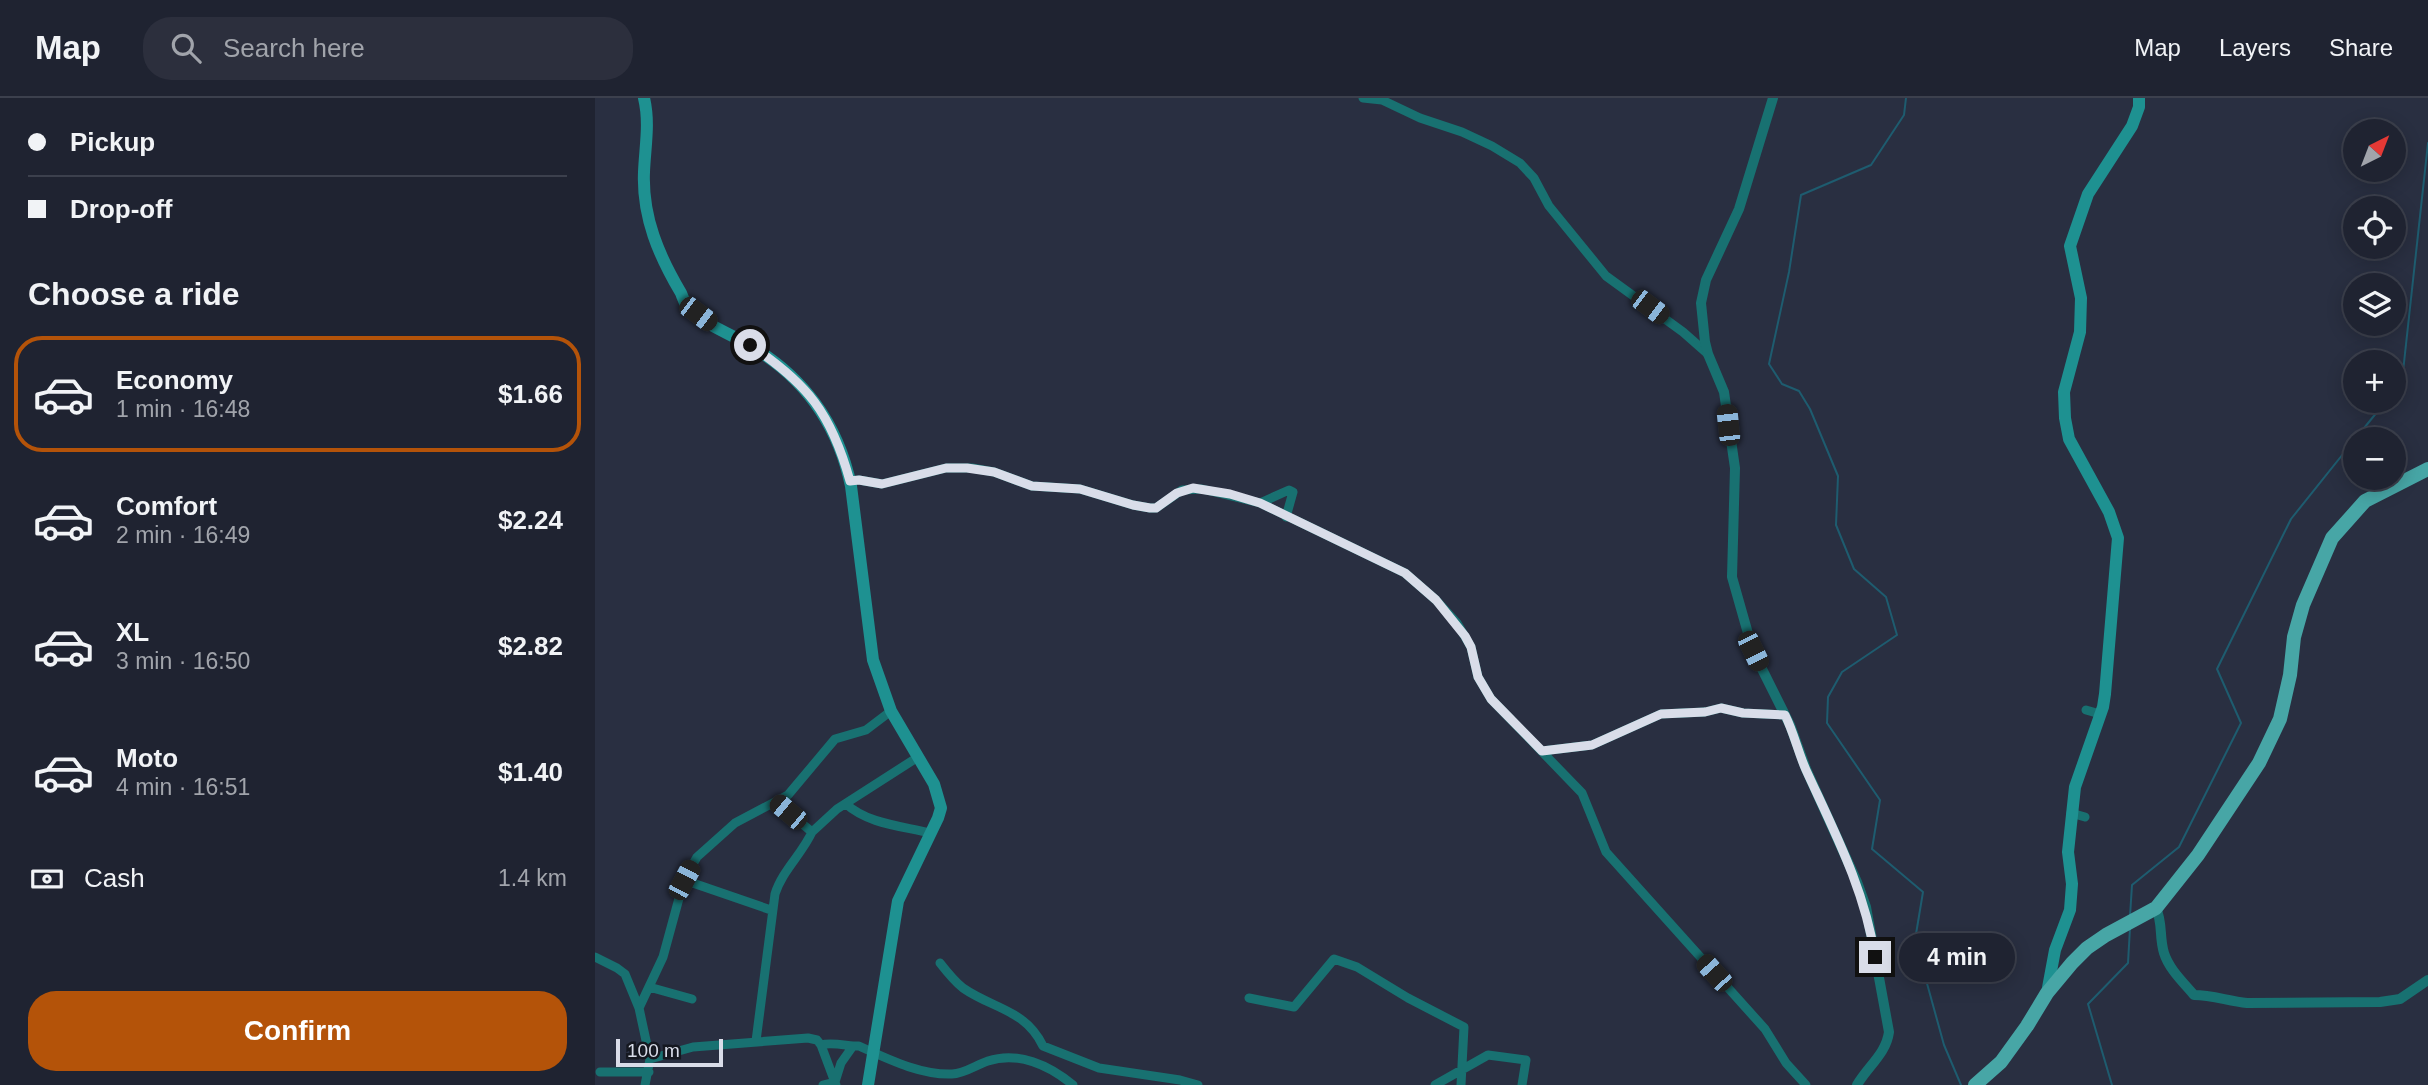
<!DOCTYPE html>
<meta charset="utf-8">
<style>
body{margin:0;font-family:Helvetica,sans-serif;background:#2c2f3d;color:#f1f3f6;height:100vh;display:flex;flex-direction:column;font-size:26px;white-space:nowrap}
*{box-sizing:border-box;margin:0}
p{font-size:23px;color:#a1a4ab}
.icon{flex:none;width:38px;height:38px;fill:none;stroke:currentColor;stroke-width:2;stroke-linecap:round;stroke-linejoin:round}
.map{position:relative;flex:1;overflow:hidden}
.details{display:flex;flex-direction:column;background:#1f2331;width:595px}
.details>*{flex:none}
.hud{display:grid;align-content:center;height:154px;padding:0 28px;background:#1f2331}
.needle{width:46px;rotate:42deg}
.buttons{position:absolute;left:1748px;top:21px;display:grid;gap:14px}
.buttons a{display:grid;place-items:center;width:63px;height:63px;border-radius:50%;background:#1f2331;box-shadow:0 4px 18px #0003,0 0 0 2px #3c404d;font-size:35px}
.scale{position:absolute;left:21px;bottom:18px;width:107px;box-sizing:border-box;padding-left:7px;border:4px solid #d9dde9;border-top:0;font-size:19px;line-height:24px;white-space:nowrap;color:#d9dde9;-webkit-text-stroke:5px #151820;paint-order:stroke}
.end{position:absolute;width:32px;height:32px;margin:-16px;border:9px solid #d9dde9;background:#111;box-shadow:0 0 0 4px #111}
.from{border-radius:50%}
.bubble{position:absolute;height:49px;border-radius:24px;background:#1f2331;box-shadow:0 4px 18px #0003,0 0 0 2px #3c404d;font-size:23px;font-weight:700;line-height:49px;text-align:center}
.car{position:absolute;width:21px;height:42px;margin:-21px -10px;border-radius:9px;box-shadow:0 0 5px 2px #0007;background:linear-gradient(#222 24%,#8ab4d8 0 40%,#222 0 76%,#8ab4d8 0 86%,#222 0)}
.hud b{display:flex;align-items:center;gap:24px;height:66px;font-size:26px}
.hud b+b{border-top:2px solid #3c404d}
.hud i{width:18px;height:18px;background:#f1f3f6}
ul{padding:0;list-style:none}
li{display:flex;align-items:center;gap:21px;height:116px;margin:0 14px 10px;padding:0 14px;border:4px solid transparent;border-radius:28px}
li div{flex:1}
li b{display:block;font-size:26px}
li em{font-style:normal;font-weight:700}
li.current{border-color:#b45309}
li>.icon{width:63px;height:63px;stroke-width:1.5}
h2{padding:0 28px;font-size:32px;line-height:84px}
.pay{display:flex;align-items:center;gap:18px;height:77px;padding:0 28px;font-size:26px}
.pay p{margin-inline-start:auto}
.action{display:flex;gap:14px;margin-top:auto;padding:14px 28px}
.action a{flex:1;height:80px;border-radius:28px;background:#b45309;color:#fff;font-size:28px;font-weight:700;line-height:80px;text-align:center}
header{display:flex;align-items:center;gap:42px;box-sizing:border-box;height:98px;padding:0 35px;background:#1f2331;border-bottom:2px solid #3c404d}
header strong{font-size:33px}
nav{display:flex;gap:38px;margin-inline-start:auto;font-size:24px}
.search{width:490px;height:63px;background:#2c2f3d;display:flex;align-items:center;gap:18px;box-sizing:border-box;padding:0 24px;border-radius:28px;color:#a1a4ab;font-size:26px}
main{display:flex;flex:1;min-height:0}
.map>svg:first-child{display:block}
.lines{fill:none;stroke-linecap:round;stroke-linejoin:round}
.stream{stroke:#1e5c6f;stroke-width:2}
.minor{stroke:#187171;stroke-width:9}
.tertiary{stroke:#187171;stroke-width:10}
.secondary{stroke:#1e9191;stroke-width:12}
.primary{stroke:#47a6a6;stroke-width:14}
.route{stroke:#d9dde9;stroke-width:9}
</style>
<header>
<strong>Map</strong>
<div class="search"><svg class="icon" aria-label="search" viewBox="0 0 24 24"><circle cx="10" cy="10" r="6"/><path d="M15 15l6 6"/></svg>Search here</div>
<nav><a>Map</a><a>Layers</a><a>Share</a></nav>
</header>
<main>
<section class="details">
<div class="hud">
<b><i class="from"></i>Pickup</b>
<b><i></i>Drop-off</b>
</div>
<h2>Choose a ride</h2>
<ul>
<li class="current"><svg class="icon" aria-label="car" viewBox="0 0 24 24"><path d="M5 17H2v-5l4-1 3-4h7l3 4 3 1v5h-3M9 17h6M6 11h13"/><circle cx="7" cy="17" r="2"/><circle cx="17" cy="17" r="2"/></svg><div><b>Economy</b><p>1 min · 16:48</p></div><em>$1.66</em></li>
<li><svg class="icon" aria-label="car" viewBox="0 0 24 24"><path d="M5 17H2v-5l4-1 3-4h7l3 4 3 1v5h-3M9 17h6M6 11h13"/><circle cx="7" cy="17" r="2"/><circle cx="17" cy="17" r="2"/></svg><div><b>Comfort</b><p>2 min · 16:49</p></div><em>$2.24</em></li>
<li><svg class="icon" aria-label="car" viewBox="0 0 24 24"><path d="M5 17H2v-5l4-1 3-4h7l3 4 3 1v5h-3M9 17h6M6 11h13"/><circle cx="7" cy="17" r="2"/><circle cx="17" cy="17" r="2"/></svg><div><b>XL</b><p>3 min · 16:50</p></div><em>$2.82</em></li>
<li><svg class="icon" aria-label="car" viewBox="0 0 24 24"><path d="M5 17H2v-5l4-1 3-4h7l3 4 3 1v5h-3M9 17h6M6 11h13"/><circle cx="7" cy="17" r="2"/><circle cx="17" cy="17" r="2"/></svg><div><b>Moto</b><p>4 min · 16:51</p></div><em>$1.40</em></li>
</ul>
<div class="pay"><svg class="icon" aria-label="cash" viewBox="0 0 24 24"><path d="M3 7h18v10H3z"/><circle cx="12" cy="12" r="2"/></svg>Cash<p>1.4 km</p></div>
<div class="action"><a>Confirm</a></div>
</section>
<div class="map">
<svg width="1833" height="987" viewBox="0 0 1833 987">
<rect width="100%" height="100%" fill="#292f41"/>
<g class="lines">
<path class="stream" d="M1311 0 1309 17 1276 67 1206 97 1194 174 1174 266 1187 286 1204 293 1215 311 1243 378 1241 427 1259 471 1291 499 1302 537 1247 574 1233 599 1232 625 1285 702 1277 751 1328 794 1320 842 1349 947 1366 987
M1799 293 1807 283 1833 45
M1761 340 1791 303
M1535 818 1537 787 1584 749 1646 625 1622 571 1696 421 1760 341
M1517 987 1493 906 1533 865 1535 830"/>
<path class="minor" d="M768 0 787 2 825 20 867 34 897 48 925 65 939 80 954 108 1011 178 1088 234 1113 256
M255 383 264 382 287 386 351 370H377L399 374 437 388 485 391 538 407 555 410H561L587 392 607 391 665 405 810 475 841 502 862 525 876 549 883 579 896 601 987 695 1011 754 1170 931 1191 965 1211 987
M665 405 694 392 698 394 691 419
M1491 612 1505 616
M947 653 997 647 1066 616 1110 614 1126 610 1148 615 1190 617
M251 706C273 726 307 728 335 735
M1476 715 1490 719
M217 734 242 711 323 659
M89 782 176 812
M0 859 22 870 30 876 44 910 55 961 50 987
M345 865C352 874 359 883 368 890 398 911 430 911 448 948L504 970 585 982 603 987
M54 889 97 901
M654 900 699 909 739 861 762 869 813 900 869 929 866 987
M44 910 68 859 89 782 102 759 140 725 193 697 240 641 271 632 296 613
M161 943 180 796C187 773 207 756 217 734L181 704
M226 947C235 944 248 947 258 948
M55 961 98 949 213 940 222 942 226 947 241 987
M5 974H54
M228 987 240 984 246 965 258 948H264C293 961 325 977 357 976 369 976 381 967 393 963 423 953 454 967 478 987
M840 987 893 957 931 962 927 987"/>
<path class="tertiary" d="M1178 0 1144 111 1111 182 1106 205 1110 244 1113 256 1129 294 1140 370 1137 479 1158 553 1195 627 1211 671 1262 784 1271 809 1294 934C1291 956 1273 968 1262 987
M1561 810C1568 825 1564 839 1569 855 1574 871 1588 884 1599 897 1617 897 1633 903 1652 905L1785 904 1805 901 1833 882"/>
<path class="secondary" d="M49 0C55 25 50 49 49 74 47 119 64 158 86 195 88 200 90 206 93 210 108 226 134 235 152 246 208 277 243 326 256 388L278 562 296 613 339 686 346 710 343 720 303 803 273 987
M1452 895 1460 852 1475 812 1477 786 1473 754 1480 689 1508 609 1510 596 1523 440 1514 414 1474 341 1470 320 1469 294 1485 234 1486 200 1475 148 1493 96 1537 28 1544 9V0"/>
<path class="primary" d="M1380 987 1406 964 1432 928 1452 895 1477 865 1492 850 1511 837 1561 810 1603 757 1664 665 1685 621 1695 577 1699 539 1708 507 1737 440 1770 403 1833 371"/>
</g>
<g class="lines">
<path class="route" d="M155 247C213 286 236 315 255 383L264 382 287 386 351 370H372L399 374 437 388 485 391 538 407 555 410H561L582 395 598 390 635 396 665 405 810 475 841 502 870 538 876 549 883 579 896 601 947 653 997 647 1066 616 1110 614 1126 610 1148 615 1190 617C1199 635 1203 654 1211 672 1239 733 1270 792 1280 859"/>
</g>
</svg>
<div class="buttons">
<a><svg class="needle" viewBox="-14 -14 28 28"><path d="M0-13l5 13h-10z" fill="#e53935"/><path d="M0 13l5-13h-10z" fill="#a1a4ab"/></svg></a>
<a><svg class="icon" aria-label="locate" viewBox="0 0 24 24"><circle cx="12" cy="12" r="6"/><path d="M12 2v4M12 18v4M2 12h4M18 12h4"/></svg></a>
<a><svg class="icon" aria-label="layers" viewBox="0 0 24 24"><path d="M12 4l9 5-9 5-9-5zM3 14l9 5 9-5"/></svg></a>
<a>+</a>
<a>−</a>
</div>
<div class="scale">100 m</div>
<i class="end from" style="left:155px;top:247px"></i>
<i class="end" style="left:1280px;top:859px"></i>
<div class="bubble" style="left:1304px;top:835px;width:116px">4 min</div>
<i class="car" style="left:1055px;top:209px;rotate:127deg"></i>
<i class="car" style="left:103px;top:216px;rotate:127deg"></i>
<i class="car" style="left:1133px;top:327px;rotate:354deg"></i>
<i class="car" style="left:1158px;top:553px;rotate:154deg"></i>
<i class="car" style="left:193px;top:714px;rotate:310deg"></i>
<i class="car" style="left:89px;top:782px;rotate:28deg"></i>
<i class="car" style="left:1119px;top:875px;rotate:318deg"></i>
</div>
</main>
